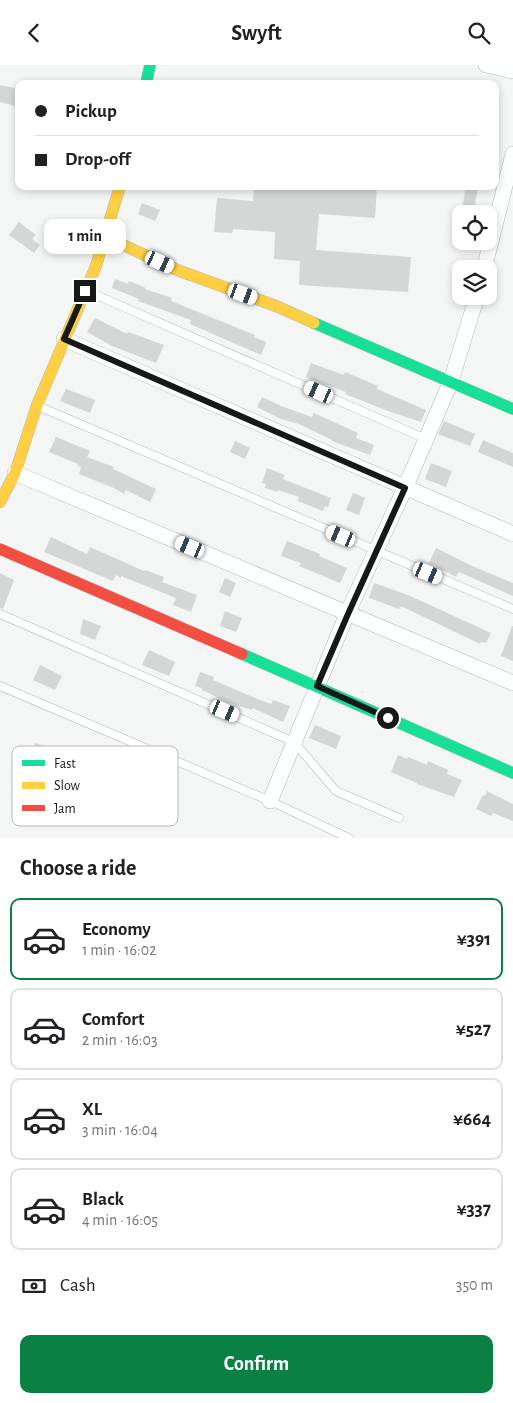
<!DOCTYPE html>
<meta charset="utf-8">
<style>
body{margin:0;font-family:"Alegreya Sans",sans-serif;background:#f2f2f2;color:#202124;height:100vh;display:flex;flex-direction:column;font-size:19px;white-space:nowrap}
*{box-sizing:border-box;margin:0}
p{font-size:16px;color:#757577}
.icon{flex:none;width:28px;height:28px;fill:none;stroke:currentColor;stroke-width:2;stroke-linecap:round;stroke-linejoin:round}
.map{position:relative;height:773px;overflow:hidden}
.drawer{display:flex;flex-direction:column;background:#fff;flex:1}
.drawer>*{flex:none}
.top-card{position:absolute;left:15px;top:15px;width:484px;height:110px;border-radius:10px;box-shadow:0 2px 8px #0003;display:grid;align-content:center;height:110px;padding:0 20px;background:#fff}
.fabs{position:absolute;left:452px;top:140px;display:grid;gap:10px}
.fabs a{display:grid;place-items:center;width:45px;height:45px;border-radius:10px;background:#fff;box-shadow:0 2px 8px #0003;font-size:25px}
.end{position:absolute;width:22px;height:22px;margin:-11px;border:6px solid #171818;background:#fff;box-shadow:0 0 0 2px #fff}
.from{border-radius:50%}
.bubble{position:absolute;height:35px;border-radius:10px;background:#fff;box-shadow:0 2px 8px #0003;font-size:16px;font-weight:700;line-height:35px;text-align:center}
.car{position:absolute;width:15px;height:30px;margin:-15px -8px;border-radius:6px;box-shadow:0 0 4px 1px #0007;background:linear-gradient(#fff 24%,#345 0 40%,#fff 0 76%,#345 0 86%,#fff 0)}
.top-card b{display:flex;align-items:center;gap:18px;height:48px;font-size:19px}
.top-card b+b{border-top:1px solid #e0e0e0}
.top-card i{width:12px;height:12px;background:#202124}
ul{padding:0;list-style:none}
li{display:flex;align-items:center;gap:15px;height:82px;margin:0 10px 8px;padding:0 10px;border:2px solid #e0e0e0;border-radius:10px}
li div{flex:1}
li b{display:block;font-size:19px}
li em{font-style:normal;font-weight:700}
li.current{border-color:#0b8043}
li>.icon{width:45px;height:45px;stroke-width:1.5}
h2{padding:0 20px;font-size:22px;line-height:60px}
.pay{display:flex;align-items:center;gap:12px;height:55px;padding:0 20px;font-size:19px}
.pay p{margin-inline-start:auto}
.primary-button{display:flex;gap:10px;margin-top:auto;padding:10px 20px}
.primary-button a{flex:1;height:58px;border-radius:10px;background:#0b8043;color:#fff;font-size:20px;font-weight:700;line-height:58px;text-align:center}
header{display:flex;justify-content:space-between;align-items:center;height:65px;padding:0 20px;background:#fff;font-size:22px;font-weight:700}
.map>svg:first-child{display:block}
.building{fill:#d5d6d6}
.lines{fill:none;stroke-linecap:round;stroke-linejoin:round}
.lane-casing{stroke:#b6b6b6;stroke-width:9}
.street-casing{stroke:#b6b6b6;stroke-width:16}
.fast-casing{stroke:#b6b6b6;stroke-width:12}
.slow-casing{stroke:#b6b6b6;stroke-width:12}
.jam-casing{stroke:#b6b6b6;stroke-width:12}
.lane{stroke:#fdfefe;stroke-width:8}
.street{stroke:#fdfefe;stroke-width:15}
.fast{stroke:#16e098;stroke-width:11}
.slow{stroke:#ffcf43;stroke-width:11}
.jam{stroke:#f24e42;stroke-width:11}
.route{stroke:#171818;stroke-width:6}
.key{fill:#fff;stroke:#b9baba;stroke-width:1}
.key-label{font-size:14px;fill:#171818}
</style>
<header><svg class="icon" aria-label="back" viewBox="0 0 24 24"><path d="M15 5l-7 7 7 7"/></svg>Swyft<svg class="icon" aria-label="search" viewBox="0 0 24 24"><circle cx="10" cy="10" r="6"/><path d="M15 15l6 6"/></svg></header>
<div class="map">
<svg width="513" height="773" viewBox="0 0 513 773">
<rect width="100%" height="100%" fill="#f4f5f5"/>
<path class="building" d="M0 20 19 24V42L0 37Z
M254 121H377L375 153 319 149 316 185 411 192 408 227 299 220 300 196 274 194 275 167 233 164 232 168 214 167 217 133 253 136Z
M466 121 478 123 473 149H461Z
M142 138 160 145 155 156 138 149Z
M19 157 36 170 32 174 40 180 34 188 9 170Z
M115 214 128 219 129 216 146 223 145 224 172 233 171 236 255 270 254 272 266 277 261 290 190 259 191 255 138 236 139 234 112 223Z
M95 253 127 269 128 267 164 280 156 298 112 281 87 267Z
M311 298 344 310 345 307 378 321 377 324 426 345 421 357 388 346 345 329 346 327 306 312Z
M66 324 95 335 90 348 60 336Z
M262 332 281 341 312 352 314 348 358 368 356 373 374 380 370 390 332 376V375L299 359 281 354 257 342Z
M444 356 475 369 470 381 438 369Z
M56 372 90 386 87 392 114 402 113 404 156 424 150 437 126 425 124 429 114 423 79 409 81 402 77 401 78 399 49 387Z
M483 375 513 388V402L478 387Z
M235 376 250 383 245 394 230 387Z
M431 398 452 406 446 422 425 414Z
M267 403 285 410 283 414 331 433 328 442 325 441 323 446 298 436 299 432 278 425 277 427 265 423 266 419 262 418Z
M353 428 365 433 359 450 346 445Z
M51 472 87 489 90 482 144 506 145 505 164 512 162 517 197 530 191 547 173 540 176 533 121 511V513L116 510 113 516 44 487Z
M287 476 320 489 319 491 347 503 340 518 299 501 301 498 281 491Z
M436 483 470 500 513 518V531L459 507 456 512 429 498Z
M0 508 14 515 3 544 0 543Z
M225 513 236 518 230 532 219 527Z
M374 518 408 530 491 568 486 578 481 577 480 579 401 541 399 544 369 533Z
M225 546 242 553 236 567 220 561Z
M83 554 101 561 95 575 80 569Z
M512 561H513V596L501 591Z
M149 585 175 597 169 611 142 600Z
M40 600 62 611 55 625 33 615Z
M200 607 214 612 213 615 255 633 271 639 273 635 290 641 283 657 253 643 252 645 227 637 202 625V623L195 621Z
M315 660 341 671 336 684 309 673Z
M35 678 61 686 56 702 30 694Z
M398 690 407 694 408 692 427 700 428 696 448 705 447 709 462 715 454 732 417 719V718L391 707Z
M487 726 513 739V756L493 748 491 751 476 744 483 730 485 731Z"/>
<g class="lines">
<g class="lane-casing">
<path id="lane" d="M87 226 426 374
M38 341 513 544
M0 549 294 677 336 726 399 753
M0 621 270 736 349 773"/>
</g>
<g class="street-casing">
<path id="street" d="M486 0 513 6
M484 204 513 89
M64 274 513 469
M15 408 513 618
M270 736 347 549 405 423 451 316 477 231"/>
</g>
<g class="fast-casing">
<path id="fast" d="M146 19 150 0
M314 258 513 344
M242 589 513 708"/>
</g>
<g class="slow-casing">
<path id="slow" d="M106 172 177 205 276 241 314 258
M0 437 15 408 37 340 96 201 120 121"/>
</g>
<g class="jam-casing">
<path id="jam" d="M0 484 242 589"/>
</g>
<use href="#lane" class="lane"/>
<use href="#street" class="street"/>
<use href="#fast" class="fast"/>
<use href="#slow" class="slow"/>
<use href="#jam" class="jam"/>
</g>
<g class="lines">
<path class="route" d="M85 226 64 274 405 423 348 549 317 621 388 653"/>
</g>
<rect x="12" y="681" width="166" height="80" rx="8" class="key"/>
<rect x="22" y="695" width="23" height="6" fill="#16e098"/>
<rect x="22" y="717" width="23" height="7" fill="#ffcf43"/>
<rect x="22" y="740" width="23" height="6" fill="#f24e42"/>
<g class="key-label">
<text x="54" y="703">Fast</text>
<text x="54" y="725">Slow</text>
<text x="54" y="748">Jam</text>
</g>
</svg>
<div class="fabs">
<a><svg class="icon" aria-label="locate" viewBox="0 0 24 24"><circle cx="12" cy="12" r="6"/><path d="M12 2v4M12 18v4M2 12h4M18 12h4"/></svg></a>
<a><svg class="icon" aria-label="layers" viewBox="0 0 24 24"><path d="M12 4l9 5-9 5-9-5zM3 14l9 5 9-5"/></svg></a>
</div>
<i class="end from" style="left:388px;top:653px"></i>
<i class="end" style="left:85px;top:226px"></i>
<div class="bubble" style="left:44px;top:154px;width:82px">1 min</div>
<i class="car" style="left:160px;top:197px;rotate:115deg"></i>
<i class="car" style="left:243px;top:229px;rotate:110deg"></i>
<i class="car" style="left:319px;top:327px;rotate:294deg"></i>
<i class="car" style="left:341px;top:471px;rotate:293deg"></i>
<i class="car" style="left:190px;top:482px;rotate:293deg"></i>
<i class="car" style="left:428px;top:508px;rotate:113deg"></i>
<i class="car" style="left:225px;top:646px;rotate:113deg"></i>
<div class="top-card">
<b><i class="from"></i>Pickup</b>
<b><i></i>Drop-off</b>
</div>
</div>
<section class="drawer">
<h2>Choose a ride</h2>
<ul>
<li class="current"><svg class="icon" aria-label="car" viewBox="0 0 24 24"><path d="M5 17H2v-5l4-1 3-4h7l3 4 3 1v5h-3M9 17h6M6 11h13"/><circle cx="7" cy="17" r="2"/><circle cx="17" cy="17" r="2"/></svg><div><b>Economy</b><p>1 min · 16:02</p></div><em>¥391</em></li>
<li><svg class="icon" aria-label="car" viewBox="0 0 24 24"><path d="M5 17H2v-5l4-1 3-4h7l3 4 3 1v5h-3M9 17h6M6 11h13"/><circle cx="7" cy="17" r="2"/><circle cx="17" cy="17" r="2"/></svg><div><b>Comfort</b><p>2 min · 16:03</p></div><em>¥527</em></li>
<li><svg class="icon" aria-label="car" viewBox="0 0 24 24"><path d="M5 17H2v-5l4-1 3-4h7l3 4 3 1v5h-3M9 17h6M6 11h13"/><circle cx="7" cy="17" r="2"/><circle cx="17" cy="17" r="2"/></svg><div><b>XL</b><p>3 min · 16:04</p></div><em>¥664</em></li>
<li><svg class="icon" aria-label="car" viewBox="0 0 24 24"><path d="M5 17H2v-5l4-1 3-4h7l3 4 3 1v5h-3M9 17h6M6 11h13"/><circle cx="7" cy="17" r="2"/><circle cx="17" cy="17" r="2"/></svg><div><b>Black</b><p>4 min · 16:05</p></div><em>¥337</em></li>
</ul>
<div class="pay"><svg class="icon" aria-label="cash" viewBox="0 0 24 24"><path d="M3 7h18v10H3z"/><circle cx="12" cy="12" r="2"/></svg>Cash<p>350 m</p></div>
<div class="primary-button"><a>Confirm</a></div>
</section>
